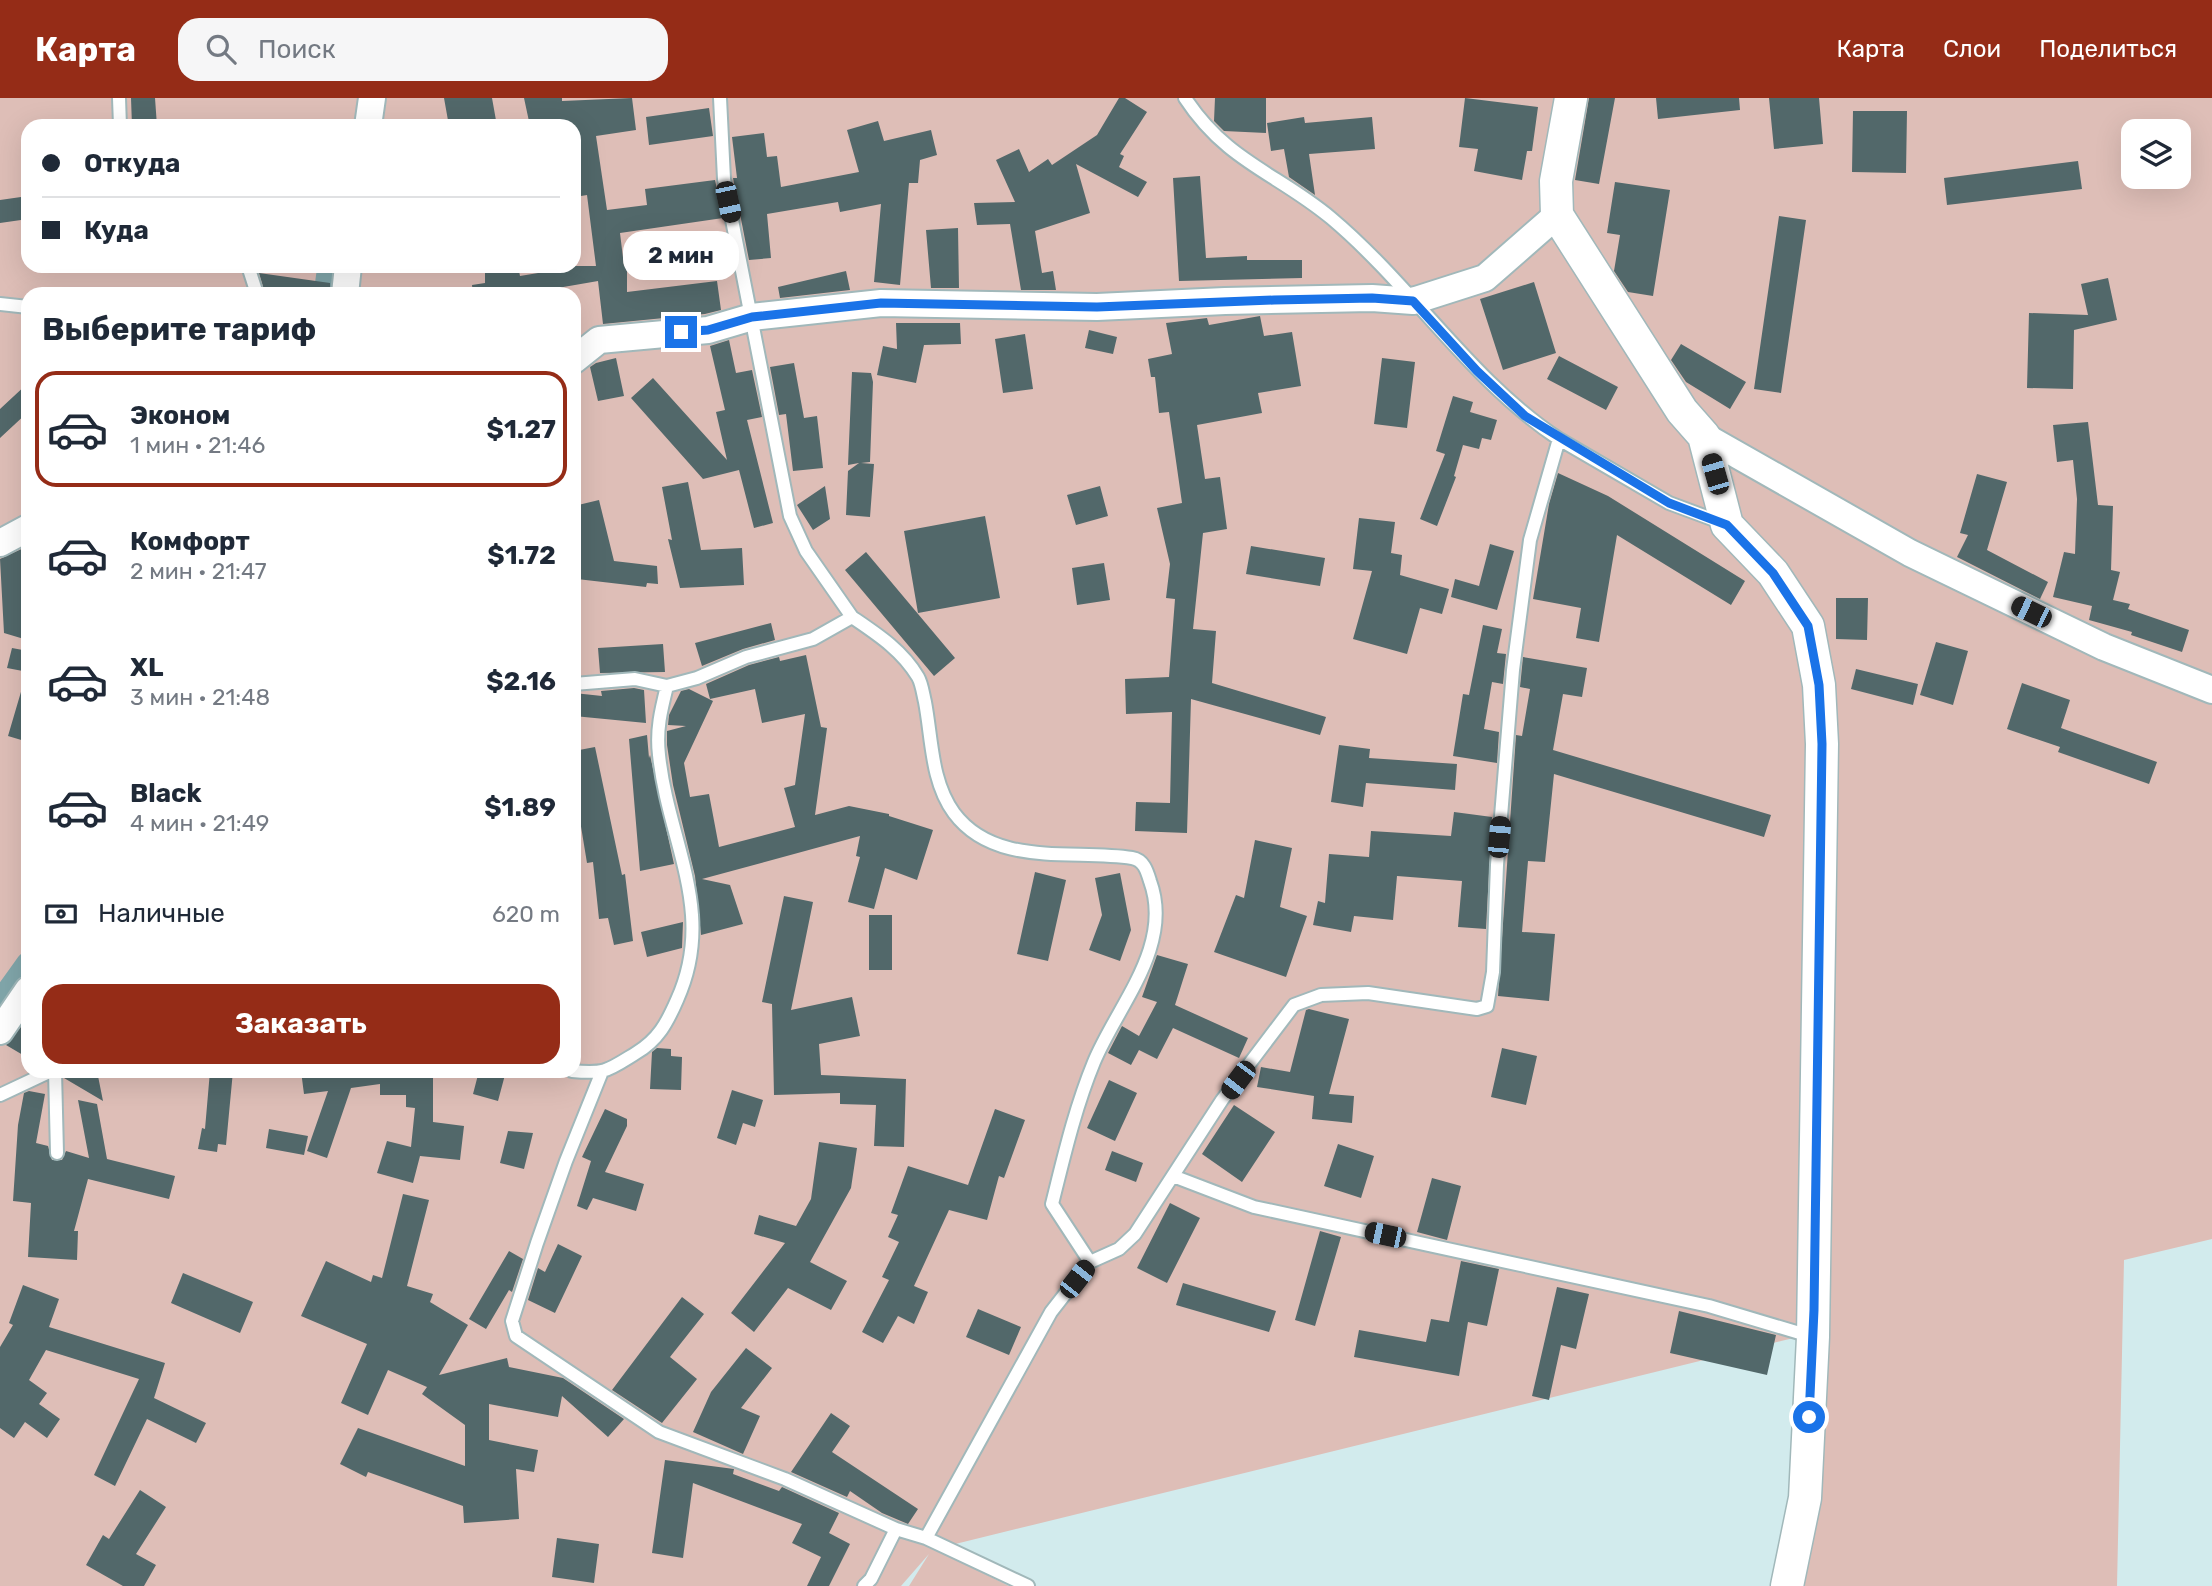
<!DOCTYPE html>
<html lang="ru">
<meta charset="utf-8">
<style>
body{margin:0;font-family:Rubik,sans-serif;background:#f6f6f7;color:#1f2937;height:100vh;display:flex;flex-direction:column;font-size:26px;white-space:nowrap}
*{box-sizing:border-box;margin:0}
p{font-size:23px;color:#747a83}
.icon{flex:none;width:38px;height:38px;fill:none;stroke:currentColor;stroke-width:2;stroke-linecap:round;stroke-linejoin:round}
.map{position:relative;flex:1;overflow:hidden}
.panel{position:absolute;left:21px;top:189px;width:560px;height:791px;display:flex;flex-direction:column;background:#fff;border-radius:21px;box-shadow:0 7px 28px #0002}
.panel>*{flex:none}
.top-card{position:absolute;left:21px;top:21px;width:560px;height:154px;border-radius:21px;box-shadow:0 7px 28px #0002;display:grid;align-content:center;height:154px;padding:0 21px;background:#fff}
.fabs{position:absolute;left:2121px;top:21px;display:grid;gap:14px}
.fabs a{display:grid;place-items:center;width:70px;height:70px;border-radius:14px;background:#fff;box-shadow:0 7px 28px #0002;font-size:35px}
.end{position:absolute;width:32px;height:32px;margin:-16px;border:9px solid #1a73e8;background:#fff;box-shadow:0 0 0 4px #fff}
.from{border-radius:50%}
.bubble{position:absolute;height:49px;border-radius:21px;background:#fff;box-shadow:0 7px 28px #0002;font-size:23px;font-weight:700;line-height:49px;text-align:center}
.car{position:absolute;width:21px;height:42px;margin:-21px -10px;border-radius:9px;box-shadow:0 0 5px 2px #0007;background:linear-gradient(#222 24%,#8ab4d8 0 40%,#222 0 76%,#8ab4d8 0 86%,#222 0)}
.top-card b{display:flex;align-items:center;gap:24px;height:66px;font-size:26px}
.top-card b+b{border-top:2px solid #e0e1e3}
.top-card i{width:18px;height:18px;background:#1f2937}
ul{padding:0;list-style:none}
li{display:flex;align-items:center;gap:21px;height:116px;margin:0 14px 10px;padding:0 7px;border:4px solid transparent;border-radius:21px}
li div{flex:1}
li b{display:block;font-size:26px}
li em{font-style:normal;font-weight:700}
li.on{border-color:#952c17}
li>.icon{width:63px;height:63px;stroke-width:1.5}
h2{padding:0 21px;font-size:32px;line-height:84px}
.pay{display:flex;align-items:center;gap:18px;height:77px;padding:0 21px;font-size:26px}
.pay p{margin-inline-start:auto}
.button{display:flex;gap:14px;margin-top:auto;padding:14px 21px}
.button a{flex:1;height:80px;border-radius:21px;background:#952c17;color:#fff;font-size:28px;font-weight:700;line-height:80px;text-align:center}
header{display:flex;align-items:center;gap:42px;box-sizing:border-box;height:98px;padding:0 35px;background:#952c17;color:#fff}
header strong{font-size:33px}
nav{display:flex;gap:38px;margin-inline-start:auto;font-size:24px}
.search{width:490px;height:63px;background:#f6f6f7;display:flex;align-items:center;gap:18px;box-sizing:border-box;padding:0 24px;border-radius:21px;color:#747a83;font-size:26px}
.map>svg:first-child{display:block}
.green{fill:#debeb7;fill-rule:evenodd}
.lines{fill:none;stroke-linecap:round;stroke-linejoin:round}
.canal{stroke:#81a6aa;stroke-width:23}
.building{fill:#52686a}
.service-casing{stroke:#a1b8ba;stroke-width:16}
.minor-casing{stroke:#a1b8ba;stroke-width:30}
.tertiary-casing{stroke:#a1b8ba;stroke-width:35}
.service{stroke:#fff;stroke-width:12}
.minor{stroke:#fff;stroke-width:26}
.tertiary{stroke:#fff;stroke-width:32}
.route{stroke:#1a73e8;stroke-width:9}
</style>
<header>
<strong>Карта</strong>
<div class="search"><svg class="icon" aria-label="search" viewBox="0 0 24 24"><circle cx="10" cy="10" r="6"/><path d="M15 15l6 6"/></svg>Поиск</div>
<nav><a>Карта</a><a>Слои</a><a>Поделиться</a></nav>
</header>
<div class="map">
<svg width="2212" height="1488" viewBox="0 0 2212 1488">
<rect width="100%" height="100%" fill="#d2ebed"/>
<path class="green" d="M0 0H2212V1141L2124 1162 2117 1488H1786L1810 1236 935 1451 1009 1488H909L929 1456 901 1488H0ZM28 28H574V168H28ZM2133 33H2179V79H2133ZM28 196H574V973H28Z"/>
<g class="lines">
<path class="canal" d="M325 196 329 168
M0 904 28 865"/>
</g>
<path class="building" d="M131 0H155L157 28H132Z
M444 0H492L497 28H449Z
M524 0H562V3L632 0 636 32 596 38 607 112 647 107 645 91 715 82 723 120 620 135 624 168H627V194L717 183 721 212 705 216 603 226 598 183 523 196H473L472 187 485 185V168H518L520 178 556 172 555 168H596L587 97 581 98 574 28H530Z
M1119 0H1125L1147 14 1120 56 1124 58 1119 69 1147 84 1138 99 1076 66 1090 115 1035 133 1042 175 1053 173 1056 192H1021L1010 126 977 127 974 105 1015 104 996 62 1019 51 1029 74 1048 61 1052 67 1097 37Z
M1215 0H1266V35L1224 33 1214 23Z
M1465 0 1538 9 1532 53H1527L1522 82 1474 73 1478 51 1459 49Z
M1589 0H1615L1599 86 1575 82Z
M1656 0H1739L1740 12 1658 21Z
M1769 0H1819L1823 46 1774 51Z
M709 10 713 38 649 47 646 19Z
M1853 13H1907L1906 75 1852 74Z
M1304 19 1305 25 1372 19 1375 51 1309 56 1315 97 1289 79 1284 51 1271 53 1267 25Z
M878 23 884 43 931 32 937 57 920 62 918 85H909L900 187 874 184 881 106 840 114 838 104 767 116 771 160 749 162 733 80H737L732 39 764 35 767 59 777 58 781 89 859 74 847 32Z
M2078 63 2082 91 1947 107 1944 80Z
M1200 78 1206 160 1247 158V162H1302V180L1179 183 1173 80Z
M1615 84 1670 92 1653 198 1628 194 1614 173 1620 137 1607 135Z
M28 98V121L0 125V102Z
M1779 118 1806 122 1781 295 1754 291Z
M958 130 959 190H931L926 132Z
M846 173 850 192 780 200 778 189Z
M259 175 330 185V196L265 195Z
M2108 180 2117 222 2074 232 2073 291 2027 290 2029 215 2088 217 2081 186Z
M1534 184 1556 255 1503 272 1480 201Z
M1260 218 1264 238 1292 234 1301 288 1258 295 1262 315 1197 327 1205 381 1220 379 1227 431 1203 435 1193 531 1216 533 1212 585 1326 619 1320 637 1191 601 1187 735 1135 733 1136 704 1170 705 1172 614 1126 616 1125 581 1169 579 1175 501 1166 500 1170 466 1157 410 1182 405 1169 314 1159 315 1155 279H1151L1148 261 1172 256 1166 225 1207 220 1209 227Z
M896 225H960L961 246 924 247 916 285 877 277 883 248 897 251Z
M1089 232 1117 239 1113 256 1085 250Z
M1025 236 1033 291 1003 295 995 241Z
M729 242 736 275 752 272 762 319 747 322 773 425 754 430 739 372 703 381 631 300 653 280 727 362 716 314 725 312 710 248Z
M1681 246 1746 284 1730 311 1686 284 1671 262Z
M1559 258 1618 289 1606 312 1547 281Z
M616 260 624 298 598 303 590 269 596 265Z
M1382 260 1415 264 1407 330 1374 326Z
M794 265 804 320 817 318 823 370 793 373 786 316 779 317 770 269Z
M852 274 871 275 873 284 870 364 861 365 874 366 870 419 846 417 848 373 859 365 848 367Z
M28 285V314L0 340V311Z
M1453 298 1473 304 1470 314 1497 322 1491 342 1482 340 1479 351 1463 347 1454 378 1456 379 1437 428 1420 421 1445 356 1436 353Z
M2088 324 2098 407 2113 408 2111 472 2120 474 2113 502 2130 506 2128 511 2189 532 2182 554 2131 537 2132 534 2089 522 2092 508 2053 499 2064 454 2075 456 2077 401 2073 362 2057 364 2053 327Z
M1558 375 1608 398 1745 483 1731 507 1617 437 1599 544 1576 540 1581 510 1533 501 1549 406Z
M1977 376 2007 384 1987 452 2048 484 2040 501 1957 459 1968 437 1960 435Z
M688 384 701 452 742 450 744 487 680 490 668 441 672 442 662 389Z
M825 388 830 421 813 432 797 407Z
M1100 388 1108 418 1076 427 1067 397Z
M599 402 614 463 657 468 658 486 647 485 646 489 577 481 574 408Z
M985 418 1000 500 918 515 904 433Z
M1359 420 1395 424 1391 455 1402 457 1400 477 1449 491 1442 516 1420 510 1407 556 1353 541 1372 473 1353 471Z
M1490 446 1514 453 1497 512 1451 499 1455 481 1479 488Z
M28 448V525L24 541 4 535 0 461Z
M1251 448 1325 460 1320 488 1246 476Z
M866 454 955 560 934 578 845 472Z
M1104 465 1110 502 1077 507 1072 470Z
M1836 500H1868L1867 542 1836 541Z
M771 525 775 542 743 551 702 568 695 545Z
M1483 527 1502 531 1497 555 1506 556 1503 586 1492 584 1484 631 1499 634 1497 665 1453 658 1463 596 1469 597Z
M1936 544 1968 553 1953 607 1920 597Z
M663 546 665 574 600 575 598 550Z
M12 550 28 553V574L7 570Z
M806 557 821 629 827 630 815 717 849 708 889 716V718L933 732 917 782 885 770 874 811 848 804 860 759 856 758 860 738 702 781 730 787 743 826 701 837 695 778 673 687 667 647V633L686 628 668 627 669 617 681 593 689 591 713 603 684 665 690 699 709 696 719 749 795 729 784 690 795 687 805 616 762 625 755 591 710 601 706 586 749 567 779 559 780 563Z
M1523 559 1587 570 1582 599 1563 596 1553 652 1771 717 1764 739 1554 676 1545 764 1528 763 1522 834 1555 836 1549 903 1498 898 1516 637 1522 638 1530 591 1520 589Z
M1856 571 1918 586 1913 607 1851 591Z
M2022 585 2070 602 2061 630 2157 664 2149 686 2058 654 2060 649 2007 631Z
M23 587 28 588V644L8 638Z
M634 590 644 592 646 625 574 618V595L602 598 601 593Z
M647 637 649 660 650 657 674 766 640 773 629 641Z
M1339 647 1370 651 1369 660 1457 666 1455 692 1366 685 1363 709 1331 704Z
M595 649 622 777 625 776 633 843 614 847 608 820 599 821 593 764 587 765 574 686V653Z
M1454 714 1492 719 1486 831 1458 829 1462 783 1397 778 1393 822 1354 818 1351 834 1313 827 1318 803 1325 805 1329 756 1369 759 1371 733 1451 738Z
M1255 742 1292 750 1280 809 1307 818 1286 879 1214 854 1236 797 1244 800Z
M1035 774 1066 782 1048 863 1017 856Z
M1120 775 1131 832 1120 863 1089 852 1102 817 1095 780Z
M784 798 813 804 791 912 852 899 860 938 819 946 821 977 906 981 904 1049 874 1048 876 1007 840 1006V995L774 997 772 906 762 904Z
M869 817H892V872H869Z
M683 824 682 850 647 859 641 834Z
M1157 857 1188 866 1175 907 1248 940 1239 960 1173 930 1157 961 1139 952 1131 967 1108 955 1122 928 1139 938 1157 904 1142 899Z
M1309 911 1349 921 1329 996 1354 998 1352 1025 1312 1021 1314 998 1257 989 1261 969 1290 974 1306 912Z
M28 920V960L6 947Z
M657 950 671 951V958L682 959 681 992 650 991 652 954Z
M1502 950 1537 958 1526 1007 1491 999Z
M64 973H97L103 1003 64 980Z
M210 973H233L226 1047 218 1046 217 1054 198 1051 202 1030 205 1031Z
M301 973H433V1024L464 1028 460 1062 420 1058 413 1085 377 1075 387 1043 411 1049 415 1010 406 1009V997H380V986L351 990 327 1060 307 1053 328 993 304 996Z
M479 973H506L498 1003 473 996Z
M1109 982 1137 995 1115 1043 1087 1030Z
M732 992 763 1002 755 1029 743 1025 736 1047 717 1040Z
M29 993 45 996 36 1045 48 1048 52 1062H62L66 1053 89 1060 78 1002 97 1006 107 1061 175 1078 169 1101 88 1081 74 1133H78L77 1162 28 1159 31 1105 13 1103 18 1027 24 995Z
M1234 1007 1275 1034 1242 1084 1202 1056Z
M605 1011 627 1021V1028L605 1074 644 1086 636 1113 593 1100 587 1112 577 1108 591 1063 582 1059Z
M995 1011 1025 1022 1004 1080 999 1078 987 1122 949 1112 914 1188 928 1194 914 1226 898 1218 883 1245 862 1234 889 1182 882 1179 899 1144 888 1139 898 1117 891 1115 908 1068 968 1087Z
M269 1031 308 1038 304 1057 266 1050Z
M508 1033 533 1035 524 1071 500 1065Z
M819 1044 857 1050 851 1090 810 1164 847 1183 831 1212 788 1190 754 1234 731 1215 785 1145 754 1136 759 1117 796 1128 811 1101Z
M1338 1046 1374 1058 1361 1100 1324 1088Z
M1112 1053 1143 1065 1136 1084 1105 1072Z
M1432 1080 1461 1088 1447 1142 1417 1134Z
M403 1096 429 1102 407 1188 433 1196 430 1204 468 1227 439 1277 507 1260 509 1269 563 1280 624 1321 608 1339 562 1298 558 1319 489 1306V1342L538 1352 534 1374 516 1371 519 1421 464 1425 463 1408 368 1374 366 1379 340 1366 358 1330 465 1368V1327L422 1296 427 1289 388 1272 368 1317 341 1305 367 1246 301 1218 326 1163 371 1184 373 1177 382 1180Z
M1170 1105 1200 1120 1167 1185 1137 1170Z
M1320 1133 1341 1139 1315 1228 1295 1222Z
M558 1146 582 1158 555 1215 528 1202 538 1170 545 1174Z
M509 1153 523 1161 512 1194 509 1192 486 1231 469 1221Z
M1461 1163 1499 1171 1487 1228 1468 1224 1459 1278 1354 1259 1359 1232 1426 1244 1431 1221 1449 1224Z
M183 1175 253 1204 240 1235 171 1205Z
M1183 1185 1276 1213 1269 1234 1176 1207Z
M23 1187 59 1201 49 1229 165 1265 154 1300 206 1325 196 1345 147 1321 115 1388 94 1377 139 1281 46 1252 29 1282 47 1295 39 1306 60 1321 47 1340 25 1324 14 1340 0 1330V1249L13 1227 9 1225Z
M1557 1189 1589 1196 1576 1251 1561 1247 1549 1302 1532 1298Z
M682 1199 704 1216 670 1259 697 1281 662 1325 612 1292Z
M978 1211 1021 1229 1009 1257 966 1239Z
M1679 1213 1776 1237 1767 1277 1670 1255Z
M746 1250 772 1270 741 1310 760 1318 743 1356 693 1334 711 1294Z
M831 1315 850 1328 832 1354 918 1411 908 1426 882 1415 850 1393 847 1399 791 1374Z
M665 1362 734 1371 733 1376 779 1393 782 1389 839 1415 829 1435 850 1446 829 1488H807L821 1459 792 1445 802 1426 693 1385 683 1460 652 1455Z
M140 1392 166 1409 136 1456 156 1467 144 1488H123L86 1467 103 1437 109 1441Z
M557 1440 599 1446 594 1485 552 1479Z"/>
<g class="lines">
<g class="service-casing">
<path id="service" d="M119 0 120 28
M248 168 257 196
M0 206 28 209
M1559 341 1669 405 1723 425
M852 519C877 536 902 552 918 579 922 586 923 596 925 604 932 641 931 684 954 715 995 770 1073 751 1132 760 1144 762 1147 773 1150 783 1174 848 1117 908 1094 964 1075 1010 1064 1058 1052 1106L1090 1164
M574 586 635 581 667 588 697 580 746 559 813 541 852 519 806 453 790 418 724 81 720 0
M55 973 57 1055
M572 973C606 976 607 973 636 955 658 942 667 925 677 902 717 814 668 744 659 657 656 632 661 612 667 588
M601 976 566 1063 537 1145 512 1223 516 1238 659 1334 785 1381 896 1431 926 1440 1051 1214 1090 1164 1119 1151 1135 1136 1222 1002 1294 907 1321 897 1368 895 1477 911 1487 908 1493 874 1497 767 1513 572 1530 442 1559 341C1470 282 1413 189 1331 120 1277 75 1227 64 1185 0
M0 997 51 973
M1173 1078 1254 1109 1709 1208 1813 1239
M926 1440 1028 1488
M864 1488 871 1481 896 1431"/>
</g>
<g class="minor-casing">
<path id="minor" d="M368 28 372 0
M345 196 348 168
M574 262 599 242 708 232 752 219 881 205 1097 209 1225 203 1372 200 1413 203 1485 180 1557 117
M1704 338 1910 455 2104 549 2212 592
M0 445 28 430
M0 933 28 892"/>
</g>
<g class="tertiary-casing">
<path id="tertiary" d="M1571 0 1556 83 1557 117 1682 313 1704 338 1727 427 1773 475 1808 528 1819 587 1822 646 1813 1239 1805 1400 1787 1488"/>
</g>
<use href="#service" class="service"/>
<use href="#minor" class="minor"/>
<use href="#tertiary" class="tertiary"/>
</g>
<g class="lines">
<path class="route" d="M681 234 708 232 752 219 881 205 1097 209 1274 202 1372 200 1413 203 1477 273 1525 318 1669 405 1727 427 1773 475 1808 528 1819 587 1822 646 1814 1212 1809 1319"/>
</g>
</svg>
<div class="fabs">
<a><svg class="icon" aria-label="layers" viewBox="0 0 24 24"><path d="M12 4l9 5-9 5-9-5zM3 14l9 5 9-5"/></svg></a>
</div>
<i class="end from" style="left:1809px;top:1319px"></i>
<i class="end" style="left:681px;top:234px"></i>
<div class="bubble" style="left:623px;top:133px;width:116px">2 мин</div>
<i class="car" style="left:728px;top:104px;rotate:168deg"></i>
<i class="car" style="left:1715px;top:376px;rotate:344deg"></i>
<i class="car" style="left:2031px;top:514px;rotate:296deg"></i>
<i class="car" style="left:1499px;top:739px;rotate:5deg"></i>
<i class="car" style="left:1238px;top:982px;rotate:217deg"></i>
<i class="car" style="left:1385px;top:1137px;rotate:282deg"></i>
<i class="car" style="left:1077px;top:1181px;rotate:38deg"></i>
<div class="top-card">
<b><i class="from"></i>Откуда</b>
<b><i></i>Куда</b>
</div>
<section class="panel">
<h2>Выберите тариф</h2>
<ul>
<li class="on"><svg class="icon" aria-label="car" viewBox="0 0 24 24"><path d="M5 17H2v-5l4-1 3-4h7l3 4 3 1v5h-3M9 17h6M6 11h13"/><circle cx="7" cy="17" r="2"/><circle cx="17" cy="17" r="2"/></svg><div><b>Эконом</b><p>1 мин · 21:46</p></div><em>$1.27</em></li>
<li><svg class="icon" aria-label="car" viewBox="0 0 24 24"><path d="M5 17H2v-5l4-1 3-4h7l3 4 3 1v5h-3M9 17h6M6 11h13"/><circle cx="7" cy="17" r="2"/><circle cx="17" cy="17" r="2"/></svg><div><b>Комфорт</b><p>2 мин · 21:47</p></div><em>$1.72</em></li>
<li><svg class="icon" aria-label="car" viewBox="0 0 24 24"><path d="M5 17H2v-5l4-1 3-4h7l3 4 3 1v5h-3M9 17h6M6 11h13"/><circle cx="7" cy="17" r="2"/><circle cx="17" cy="17" r="2"/></svg><div><b>XL</b><p>3 мин · 21:48</p></div><em>$2.16</em></li>
<li><svg class="icon" aria-label="car" viewBox="0 0 24 24"><path d="M5 17H2v-5l4-1 3-4h7l3 4 3 1v5h-3M9 17h6M6 11h13"/><circle cx="7" cy="17" r="2"/><circle cx="17" cy="17" r="2"/></svg><div><b>Black</b><p>4 мин · 21:49</p></div><em>$1.89</em></li>
</ul>
<div class="pay"><svg class="icon" aria-label="cash" viewBox="0 0 24 24"><path d="M3 7h18v10H3z"/><circle cx="12" cy="12" r="2"/></svg>Наличные<p>620 m</p></div>
<div class="button"><a>Заказать</a></div>
</section>
</div>
